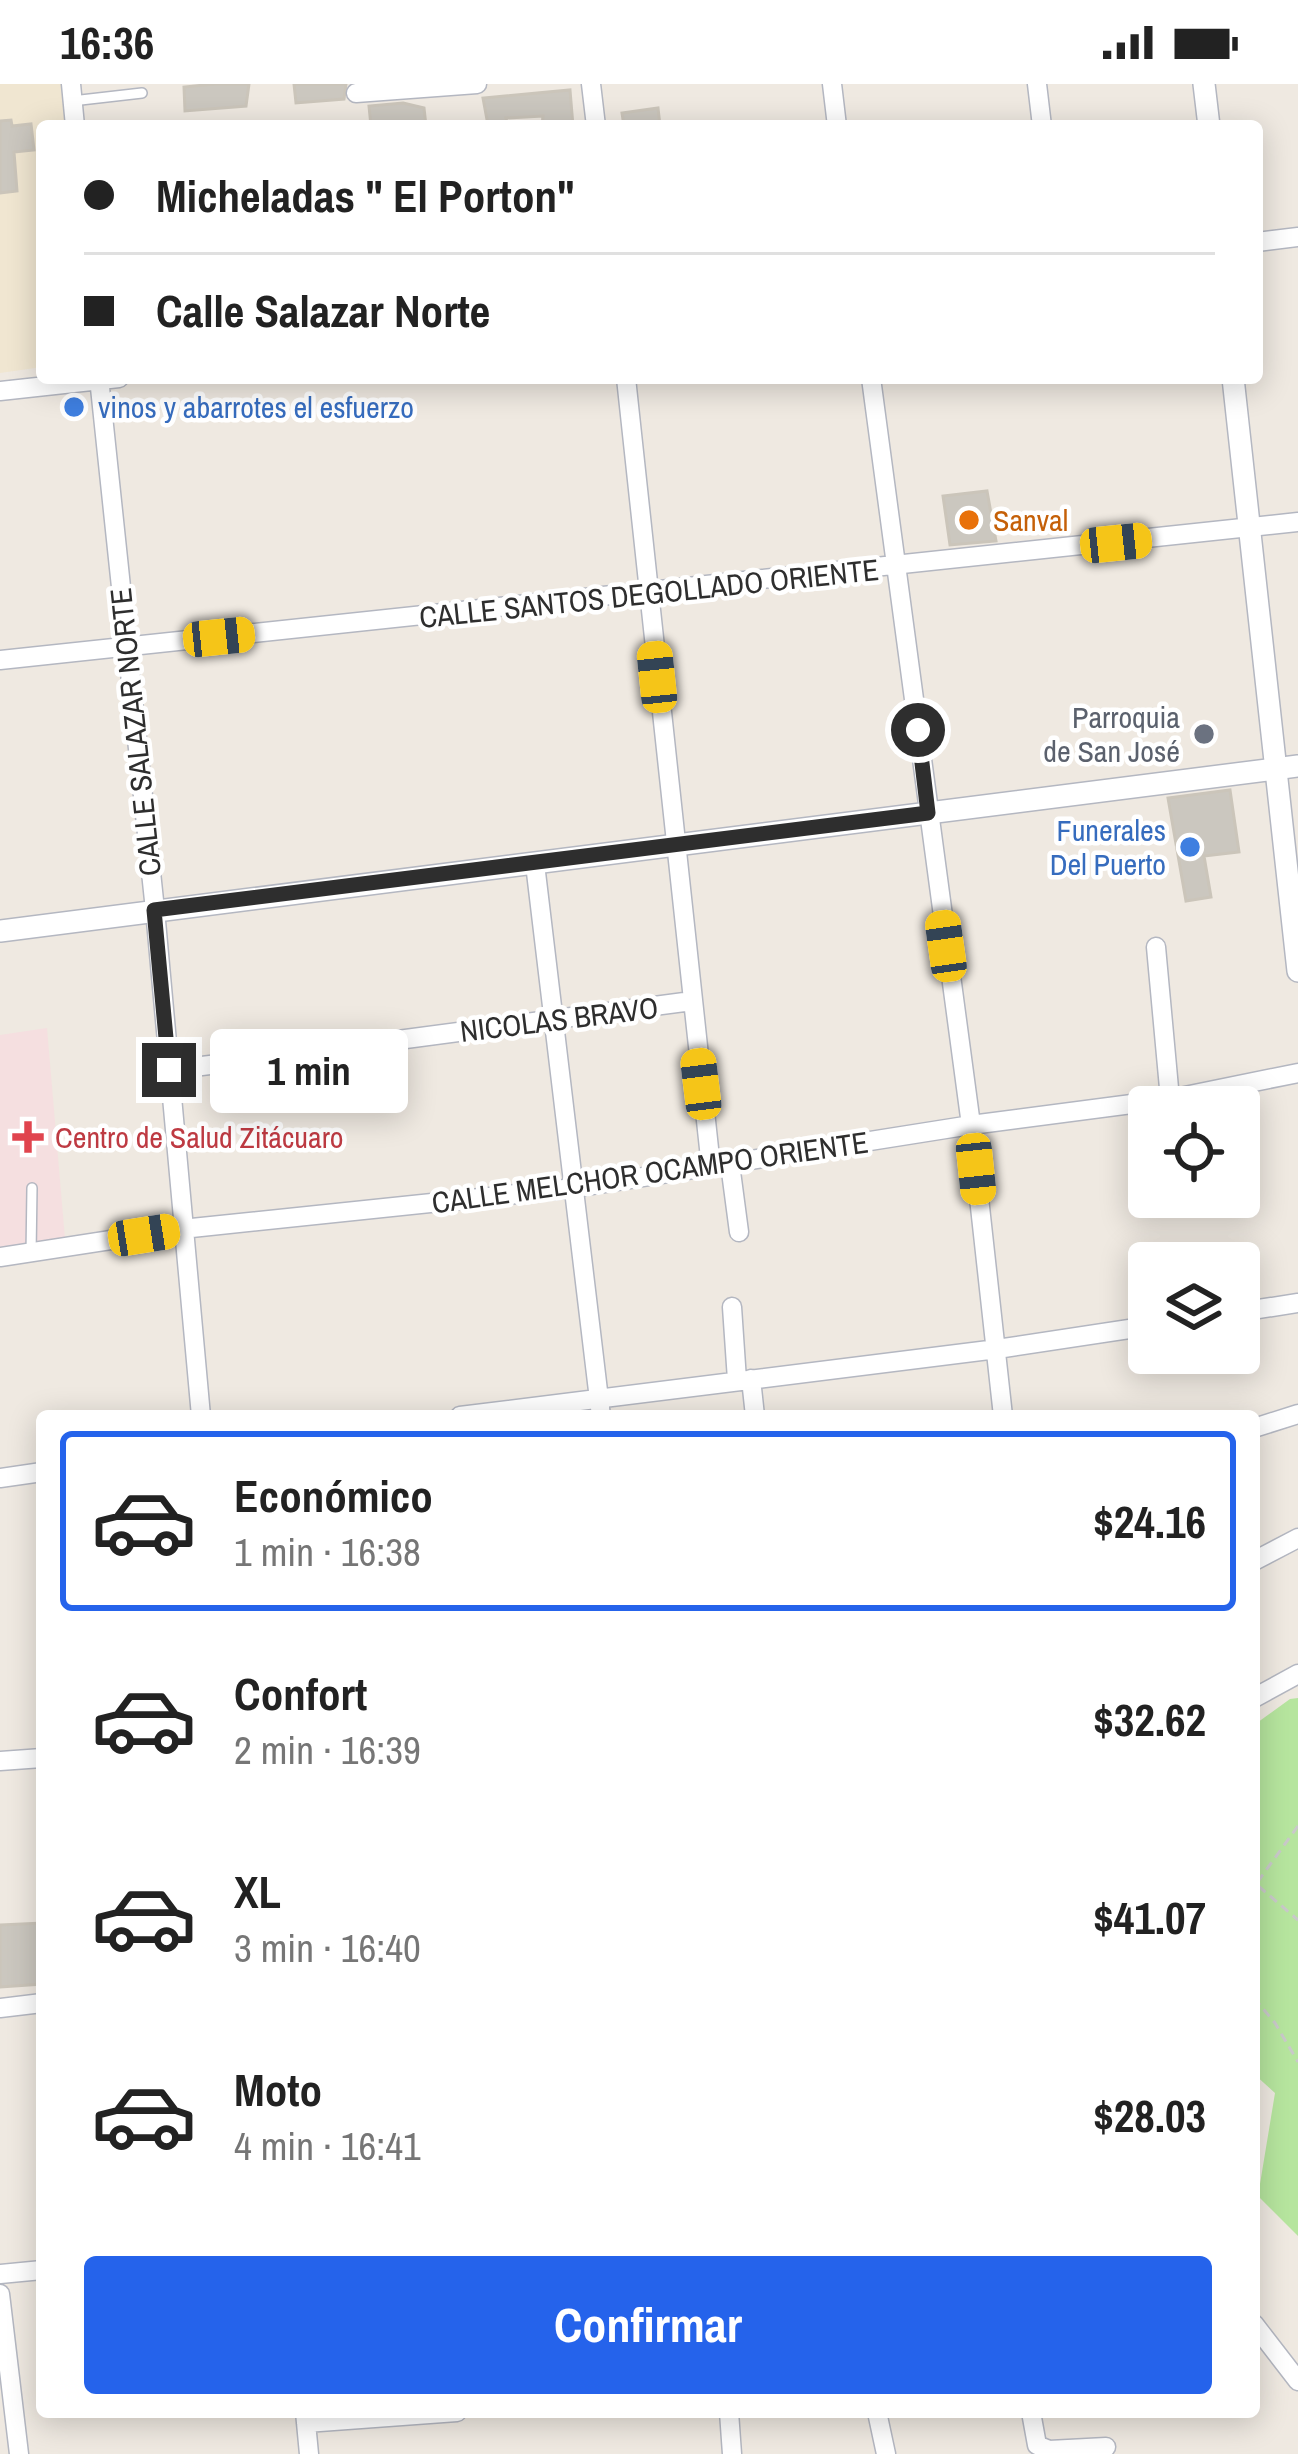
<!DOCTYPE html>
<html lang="es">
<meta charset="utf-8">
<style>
body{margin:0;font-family:"Archivo Narrow",sans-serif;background:#f2f2f2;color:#222;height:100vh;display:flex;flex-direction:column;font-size:45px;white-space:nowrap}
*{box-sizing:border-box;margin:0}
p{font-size:39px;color:#767676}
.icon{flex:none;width:66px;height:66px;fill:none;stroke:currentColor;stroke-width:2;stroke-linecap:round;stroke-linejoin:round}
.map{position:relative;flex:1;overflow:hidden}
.drawer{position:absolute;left:36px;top:1326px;width:1224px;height:1008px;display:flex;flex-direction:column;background:#fff;border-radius:12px;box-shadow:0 6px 30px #0003}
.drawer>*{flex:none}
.guide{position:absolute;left:36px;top:36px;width:1227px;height:264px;border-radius:12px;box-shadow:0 6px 30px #0003;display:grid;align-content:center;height:264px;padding:0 48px;background:#fff}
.buttons{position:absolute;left:1128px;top:1002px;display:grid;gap:24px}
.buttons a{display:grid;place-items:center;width:132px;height:132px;border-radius:12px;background:#fff;box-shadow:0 6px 30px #0003;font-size:60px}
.end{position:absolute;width:54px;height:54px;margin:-27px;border:15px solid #2e2e2e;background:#fff;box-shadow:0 0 0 6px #fff}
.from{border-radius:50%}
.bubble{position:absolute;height:84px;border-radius:12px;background:#fff;box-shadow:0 6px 30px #0003;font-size:39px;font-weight:700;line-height:84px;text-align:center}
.car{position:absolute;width:36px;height:72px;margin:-36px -18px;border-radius:15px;box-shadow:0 0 9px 3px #0007;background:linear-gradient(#f5c518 24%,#345 0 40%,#f5c518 0 76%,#345 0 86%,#f5c518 0)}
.guide b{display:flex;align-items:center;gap:42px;height:114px;font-size:45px}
.guide b+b{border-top:3px solid #e0e0e0}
.guide i{width:30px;height:30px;background:#222}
ul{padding:21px 0 0;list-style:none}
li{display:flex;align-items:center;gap:36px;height:180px;margin:0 24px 18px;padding:0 24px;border:6px solid transparent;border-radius:12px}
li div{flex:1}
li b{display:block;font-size:45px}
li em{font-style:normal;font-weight:700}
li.current{border-color:#2563eb}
li>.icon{width:108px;height:108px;stroke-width:1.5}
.primary-button{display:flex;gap:24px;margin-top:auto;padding:24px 48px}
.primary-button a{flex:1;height:138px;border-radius:12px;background:#2563eb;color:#fff;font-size:48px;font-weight:700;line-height:138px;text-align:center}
.status{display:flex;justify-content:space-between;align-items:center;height:84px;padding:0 60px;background:#fff;direction:ltr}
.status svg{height:33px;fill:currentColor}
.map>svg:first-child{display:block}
.education{fill:#f0e6d1}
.medical{fill:#f5dfe0}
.green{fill:#b6e59e}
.building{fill:#cbc7bf;stroke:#cbc5ba;stroke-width:3}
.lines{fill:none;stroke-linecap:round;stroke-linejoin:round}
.service-casing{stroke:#b4b7c1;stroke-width:12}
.minor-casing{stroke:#b4b7c1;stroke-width:21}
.tertiary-casing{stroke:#b4b7c1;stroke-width:24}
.path{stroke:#c9c9c9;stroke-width:3;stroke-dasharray:9 6;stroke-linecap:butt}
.service{stroke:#fff;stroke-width:9}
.minor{stroke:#fff;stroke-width:18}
.tertiary{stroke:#fff;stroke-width:21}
.route{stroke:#2e2e2e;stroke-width:15}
.shop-dot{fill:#3f7fe0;stroke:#fff;stroke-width:4.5}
.food-dot{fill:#e8710a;stroke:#fff;stroke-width:4.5}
.worship-dot{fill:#6b7280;stroke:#fff;stroke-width:4.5}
.health-dot{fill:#e0444e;stroke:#fff;stroke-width:4.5}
.labels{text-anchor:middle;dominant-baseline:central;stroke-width:9;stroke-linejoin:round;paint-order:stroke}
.shop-label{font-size:30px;fill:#366cbe;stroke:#fff;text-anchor:start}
.food-label{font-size:30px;fill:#c56008;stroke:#fff;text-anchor:start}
.street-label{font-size:30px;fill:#2e2e2e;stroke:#fff}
.worship-label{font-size:30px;fill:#5b616d;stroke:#fff;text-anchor:end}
.health-label{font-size:30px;fill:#be3a42;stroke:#fff;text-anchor:start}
</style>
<div class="status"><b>16:36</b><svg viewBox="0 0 49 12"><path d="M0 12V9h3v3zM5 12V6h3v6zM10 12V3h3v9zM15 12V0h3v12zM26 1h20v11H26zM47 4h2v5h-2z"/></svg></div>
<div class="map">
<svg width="1298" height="2370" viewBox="0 0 1298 2370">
<rect width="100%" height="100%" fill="#efe9e1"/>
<path class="education" d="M0 0H64L69 42H42V283L0 289Z"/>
<path class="medical" d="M47 944 65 1155 0 1164V951Z"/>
<path class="green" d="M1298 1614V2152L1258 2112 1275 2009 1254 1990V1641L1290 1615Z"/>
<path class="building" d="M215 0H249L246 22 185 27 184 3Z
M294 0H346L344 15 296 19Z
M570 6 573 42H542L543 32 506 34 507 38 488 41 483 14Z
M403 19 424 24 426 42H371L369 22Z
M658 24 660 42H624L622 29Z
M11 36 12 42 31 40 34 66 14 68 17 107 0 109V37Z
M987 407 996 457 950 461 943 412Z
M1230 706 1239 768 1204 772 1211 813 1186 817 1168 714Z
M42 1839V1900L0 1903V1841Z"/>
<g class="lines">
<g class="service-casing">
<path id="service" d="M72 17 142 9
M31 1170 32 1104"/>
</g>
<g class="minor-casing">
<path id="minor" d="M71 0 75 42
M591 0 596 42
M832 0 837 42
M1037 0 1042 42
M356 9 477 0
M1257 158 1298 153
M99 294 155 826 201 1332
M626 294 711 1083
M871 294 971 1041 1003 1332
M0 307 119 294
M0 576 1298 438
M535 780 601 1332
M1156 863 1170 1015
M169 986 317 968
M376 992 398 956 692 917
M730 1080 739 1148
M0 1173 182 1145 574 1104 971 1041 1170 1015 1298 989
M732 1223 737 1296
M1239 1228 1298 1219
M751 1295 755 1332
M460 1332 997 1265 1149 1242
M1254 1344 1298 1330
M0 1394 42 1388
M1254 1477 1298 1454
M1254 1614 1298 1590
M0 1677 42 1674
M0 1924 42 1919
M0 2190 42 2186
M0 2210 19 2370
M1254 2240 1298 2297
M305 2328 309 2370
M729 2328 732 2370
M877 2328 886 2370
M1031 2328 1037 2361 1049 2366 1106 2363
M306 2339 457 2328"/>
</g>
<g class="tertiary-casing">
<path id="tertiary" d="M1204 0 1209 42
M1233 294 1298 887
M0 847 1298 682"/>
</g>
<path class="path" d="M1298 1742 1256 1800 1298 1836
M1254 1914 1275 1939 1298 1978"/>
<use href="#service" class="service"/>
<use href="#minor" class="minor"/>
<use href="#tertiary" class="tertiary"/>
</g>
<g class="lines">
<path class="route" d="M169 986 154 826 928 729 918 646"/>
</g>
<g class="shop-dot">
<circle cx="74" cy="323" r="12"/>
<circle cx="1190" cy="763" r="12"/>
</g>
<circle class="food-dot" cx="969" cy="436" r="12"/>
<circle class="worship-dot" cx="1204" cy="650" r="12"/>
<path class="health-dot" d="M22 1035h12v12h12v12h-12v12h-12v-12h-12v-12h12z"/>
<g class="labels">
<g class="shop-label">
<text x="98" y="323">vinos y abarrotes el esfuerzo</text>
<text x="1166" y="746" text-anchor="end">Funerales<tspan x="1166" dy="34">Del Puerto</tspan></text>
</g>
<g class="food-label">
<text x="993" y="436">Sanval</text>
</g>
<g class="street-label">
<text transform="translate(649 509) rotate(-6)">CALLE SANTOS DEGOLLADO ORIENTE</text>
<text transform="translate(135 648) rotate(-96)">CALLE SALAZAR NORTE</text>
<text transform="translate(559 935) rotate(-7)">NICOLAS BRAVO</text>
<text transform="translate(650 1088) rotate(-8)">CALLE MELCHOR OCAMPO ORIENTE</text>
</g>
<g class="worship-label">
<text x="1180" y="633">Parroquia<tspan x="1180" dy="34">de San José</tspan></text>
</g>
<g class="health-label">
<text x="55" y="1053">Centro de Salud Zitácuaro</text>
</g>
</g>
</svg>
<div class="buttons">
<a><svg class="icon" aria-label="locate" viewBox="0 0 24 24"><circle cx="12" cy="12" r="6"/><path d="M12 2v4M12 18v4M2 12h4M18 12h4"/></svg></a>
<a><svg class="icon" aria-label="layers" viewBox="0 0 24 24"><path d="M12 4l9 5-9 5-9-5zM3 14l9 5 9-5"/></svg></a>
</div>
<i class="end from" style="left:918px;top:646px"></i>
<i class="end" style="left:169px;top:986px"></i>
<div class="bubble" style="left:210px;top:945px;width:198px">1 min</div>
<i class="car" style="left:1116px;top:459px;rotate:84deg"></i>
<i class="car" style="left:219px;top:553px;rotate:84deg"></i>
<i class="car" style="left:657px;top:593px;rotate:354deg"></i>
<i class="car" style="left:946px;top:862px;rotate:352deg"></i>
<i class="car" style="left:701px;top:1000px;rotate:353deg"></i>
<i class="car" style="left:976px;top:1085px;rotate:174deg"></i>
<i class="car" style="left:144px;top:1151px;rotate:81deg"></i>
<div class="guide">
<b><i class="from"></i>Micheladas &quot; El Porton&quot;</b>
<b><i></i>Calle Salazar Norte</b>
</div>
<section class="drawer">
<ul>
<li class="current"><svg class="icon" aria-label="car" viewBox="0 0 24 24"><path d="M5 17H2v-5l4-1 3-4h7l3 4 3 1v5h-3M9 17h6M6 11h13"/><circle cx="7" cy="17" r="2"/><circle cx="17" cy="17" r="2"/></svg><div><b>Económico</b><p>1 min · 16:38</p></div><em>$24.16</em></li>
<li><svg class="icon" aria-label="car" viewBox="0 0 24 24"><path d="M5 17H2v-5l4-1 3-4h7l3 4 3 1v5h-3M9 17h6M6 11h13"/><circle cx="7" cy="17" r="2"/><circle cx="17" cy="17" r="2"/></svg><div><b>Confort</b><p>2 min · 16:39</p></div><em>$32.62</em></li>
<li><svg class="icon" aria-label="car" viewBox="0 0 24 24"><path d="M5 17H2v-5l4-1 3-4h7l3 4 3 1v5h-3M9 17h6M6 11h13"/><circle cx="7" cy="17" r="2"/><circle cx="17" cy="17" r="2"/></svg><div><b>XL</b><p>3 min · 16:40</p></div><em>$41.07</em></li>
<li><svg class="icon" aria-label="car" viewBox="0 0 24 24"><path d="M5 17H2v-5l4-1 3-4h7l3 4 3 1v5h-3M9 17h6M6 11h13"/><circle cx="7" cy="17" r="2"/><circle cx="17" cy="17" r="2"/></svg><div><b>Moto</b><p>4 min · 16:41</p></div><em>$28.03</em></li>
</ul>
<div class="primary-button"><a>Confirmar</a></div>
</section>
</div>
